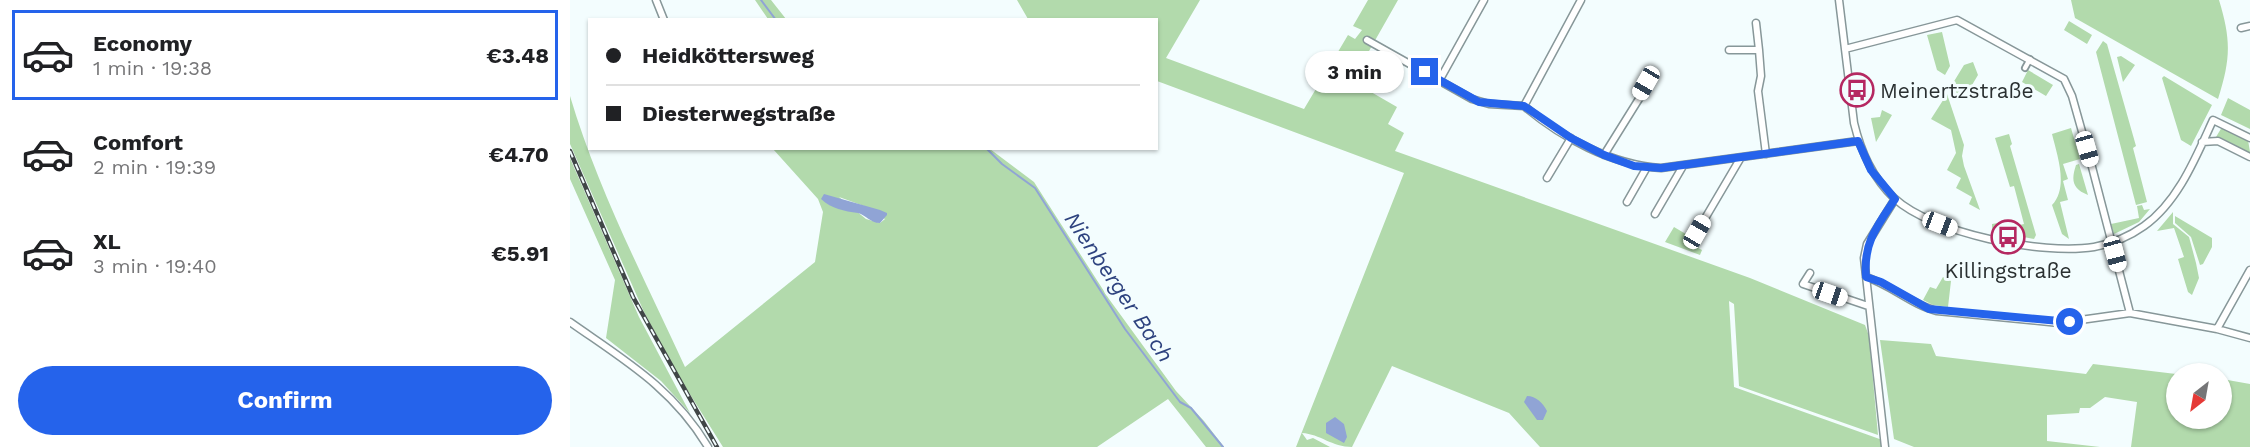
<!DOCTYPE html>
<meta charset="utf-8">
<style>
body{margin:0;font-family:"Work Sans",sans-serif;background:#f2f2f2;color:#202124;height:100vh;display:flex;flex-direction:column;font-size:22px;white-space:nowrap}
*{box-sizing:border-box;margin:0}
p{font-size:20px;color:#757577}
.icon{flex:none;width:33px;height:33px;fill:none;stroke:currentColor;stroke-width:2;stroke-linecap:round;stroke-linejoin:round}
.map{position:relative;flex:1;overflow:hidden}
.panel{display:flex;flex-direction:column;background:#fff;width:570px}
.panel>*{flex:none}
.hud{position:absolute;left:18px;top:18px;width:570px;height:132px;border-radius:0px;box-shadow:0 2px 4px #0004;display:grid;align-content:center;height:132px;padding:0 18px;background:#fff}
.needle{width:39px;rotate:211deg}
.controls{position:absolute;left:1596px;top:363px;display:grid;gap:12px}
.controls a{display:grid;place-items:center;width:66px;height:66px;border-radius:50%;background:#fff;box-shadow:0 2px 4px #0004;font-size:30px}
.end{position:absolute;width:27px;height:27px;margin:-14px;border:8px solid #2563eb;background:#fff;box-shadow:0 0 0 3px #fff}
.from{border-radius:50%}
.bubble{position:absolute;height:42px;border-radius:21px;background:#fff;box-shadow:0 2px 4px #0004;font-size:20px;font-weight:700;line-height:42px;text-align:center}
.car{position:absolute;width:18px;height:36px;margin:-18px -9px;border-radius:8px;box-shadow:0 0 4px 2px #0007;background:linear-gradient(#fff 24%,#345 0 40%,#fff 0 76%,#345 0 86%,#fff 0)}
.hud b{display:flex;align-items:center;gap:21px;height:57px;font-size:22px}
.hud b+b{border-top:2px solid #e0e0e0}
.hud i{width:15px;height:15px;background:#202124}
ul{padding:10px 0 0;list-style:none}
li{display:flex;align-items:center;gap:18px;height:90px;margin:0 12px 9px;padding:0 6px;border:3px solid transparent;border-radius:0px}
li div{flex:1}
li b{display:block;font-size:22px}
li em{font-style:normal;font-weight:700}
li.selected{border-color:#2563eb}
li>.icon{width:54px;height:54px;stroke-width:1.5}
.button{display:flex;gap:12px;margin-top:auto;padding:12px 18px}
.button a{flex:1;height:69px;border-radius:36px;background:#2563eb;color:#fff;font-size:24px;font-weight:700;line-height:69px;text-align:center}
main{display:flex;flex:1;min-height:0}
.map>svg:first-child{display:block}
.green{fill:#b2daac;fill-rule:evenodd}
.water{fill:#90a4d5}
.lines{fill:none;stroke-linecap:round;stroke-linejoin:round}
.stream{stroke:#90a4d5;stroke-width:2}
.pedestrian-casing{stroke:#879799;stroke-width:8}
.minor-casing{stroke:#879799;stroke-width:9}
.pedestrian{stroke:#fff;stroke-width:4.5}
.minor{stroke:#fff;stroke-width:6}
.rail-casing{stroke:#404647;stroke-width:4.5}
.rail{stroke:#f3fdfe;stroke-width:2;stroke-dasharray:7;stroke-linecap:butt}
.route{stroke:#2563eb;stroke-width:8}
.labels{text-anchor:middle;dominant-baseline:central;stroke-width:6;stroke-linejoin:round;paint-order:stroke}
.poi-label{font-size:21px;fill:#2a3031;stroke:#f3fdfe;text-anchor:start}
.water-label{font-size:22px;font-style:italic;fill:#2e437f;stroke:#f3fdfe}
</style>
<main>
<section class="panel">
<ul>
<li class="selected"><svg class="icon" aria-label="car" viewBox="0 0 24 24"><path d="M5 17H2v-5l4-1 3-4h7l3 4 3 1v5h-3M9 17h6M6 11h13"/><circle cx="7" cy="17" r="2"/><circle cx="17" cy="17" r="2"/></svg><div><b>Economy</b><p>1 min · 19:38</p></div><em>€3.48</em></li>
<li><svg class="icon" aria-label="car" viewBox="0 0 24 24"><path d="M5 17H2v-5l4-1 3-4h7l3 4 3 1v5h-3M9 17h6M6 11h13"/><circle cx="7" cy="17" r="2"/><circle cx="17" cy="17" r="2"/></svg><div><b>Comfort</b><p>2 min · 19:39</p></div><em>€4.70</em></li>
<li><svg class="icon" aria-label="car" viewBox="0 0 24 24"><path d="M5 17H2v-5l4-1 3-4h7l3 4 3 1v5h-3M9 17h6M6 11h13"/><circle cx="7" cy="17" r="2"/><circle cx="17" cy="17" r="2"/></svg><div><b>XL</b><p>3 min · 19:40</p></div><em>€5.91</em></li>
</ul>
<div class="button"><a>Confirm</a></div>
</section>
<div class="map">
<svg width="1680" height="447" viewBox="0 0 1680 447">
<rect width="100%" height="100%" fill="#f3fdfe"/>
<path class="green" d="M185 0H201L216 19H198Z
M447 0H630L596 58 734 109 778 35 785 39 792 30 783 26 798 0H828L782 81 827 107 818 124 834 133 825 151 1180 278 1295 325 1299 336 1308 435 1169 386 1164 304 1159 301 1164 387 1318 442V447H970L939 413 822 366 782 447C762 447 750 434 732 433L737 440 743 438 760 447H726L834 173 587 81 586 20 458 19Z
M1501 0H1649C1661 40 1661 58 1648 99L1505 18Z
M1499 21 1522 35 1517 44 1494 30Z
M1372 32 1380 66 1375 75 1367 70 1357 35Z
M1533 41 1537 44 1566 146 1563 148 1577 202 1566 205 1526 52Z
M1551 56 1565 65 1553 82 1547 57Z
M1403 62 1408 75 1396 95 1385 97 1383 83 1394 65Z
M1458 70 1483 85 1476 96 1452 82Z
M1594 76 1642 105 1621 146 1611 140 1592 78Z
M1377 94 1394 145 1392 156 1394 166 1410 210 1399 204 1402 197 1386 188 1391 178 1377 170 1386 153 1381 130 1361 119Z
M0 96C28 190 74 278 115 367L245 262 253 212 248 199 203 149H420L464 182 539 299 606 391 634 421 654 447H636L598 399 527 447H153L106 372 74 312 0 144ZM269 197 294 206 315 219 310 223 296 219Z
M1658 98 1680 110V129L1651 115Z
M1312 110 1322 115 1306 142 1301 118 1310 117Z
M1652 127 1678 140 1680 152H1674L1646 137Z
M1501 128 1510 159 1493 164 1498 179 1493 181 1498 200 1490 202 1499 239 1492 234 1482 205C1499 187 1487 155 1482 134Z
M1439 134 1442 144 1440 146 1466 235 1464 239 1422 231V224L1439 221 1441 227 1454 224 1444 186 1440 187 1425 138Z
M0 158 69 317 120 413 91 381 36 338 45 280 0 179Z
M1509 164 1518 195C1502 189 1501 180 1506 165Z
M1572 205 1574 210 1580 209 1569 222 1544 234 1541 224 1569 218 1567 206Z
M1603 212V224L1619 237 1626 263 1629 278 1622 295 1618 292 1608 259 1614 257 1604 228 1587 231Z
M1605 216 1642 238V247L1633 264 1630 265 1621 237 1605 223Z
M1104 227 1131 243 1128 248 1132 250 1130 255 1095 242Z
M1373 277 1381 281 1378 307 1363 305 1353 300 1360 287 1366 289Z
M1310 340 1361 344 1366 356 1516 374 1523 364 1606 374V418H1652V379L1680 384V447H1561L1567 402 1535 397 1520 408H1510L1509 413 1477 415V441L1530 447H1344L1324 439Z"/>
<path class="water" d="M254 194 310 210 317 213V215L310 223C300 223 296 215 288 213 274 211 262 209 251 199Z
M957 396C966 396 973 403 977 411L973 420H967L954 402Z
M765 417 774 424 777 437 774 443 756 433V423Z"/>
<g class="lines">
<path class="stream" d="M191 0 206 20
M389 148H391
M416 148 432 164 465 188 555 329 610 402 621 408 653 447"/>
<g class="pedestrian-casing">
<path id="pedestrian" d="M1455 68 1460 59"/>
</g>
<g class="minor-casing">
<path id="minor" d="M86 0 94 20
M1269 0 1284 123C1291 152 1302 177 1324 198 1363 234 1472 255 1524 247 1541 244 1560 236 1574 226 1608 202 1626 157 1643 120L1680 138
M1186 23 1189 50
M1671 28 1680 26
M797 40 902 99 919 104 954 106 1011 0
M1275 49 1387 20 1494 79 1502 96 1522 167 1560 313
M1159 50H1189L1191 76 1188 91 1196 154
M869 81 914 0
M954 106C992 138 1042 165 1091 168L1288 141
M1632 142 1648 141 1680 157
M1034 155 1082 78
M977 178 1001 138
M1057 202 1077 167
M1085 214 1113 166
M1127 232 1170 159
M1240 273 1233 284 1298 306
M1296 277C1321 285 1342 305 1367 311L1489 323 1560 313 1647 329 1680 338
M0 322C54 360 103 388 138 447
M1647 329 1680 270
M1315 447 1294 258 1297 244 1325 199"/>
</g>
<use href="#pedestrian" class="pedestrian"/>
<use href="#minor" class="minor"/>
<g class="rail-casing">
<path id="rail" d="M0 151 63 297 147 447"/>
</g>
<use href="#rail" class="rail"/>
</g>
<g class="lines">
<path class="route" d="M855 72 909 102 954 106 1001 138 1034 155 1064 166 1091 168 1288 141 1301 170 1325 199C1307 226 1293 243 1296 277L1311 282 1359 309 1500 322"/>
</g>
<defs>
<g id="bus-ring" transform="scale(1.725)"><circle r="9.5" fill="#f3fdfe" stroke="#b52861" stroke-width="1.5"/><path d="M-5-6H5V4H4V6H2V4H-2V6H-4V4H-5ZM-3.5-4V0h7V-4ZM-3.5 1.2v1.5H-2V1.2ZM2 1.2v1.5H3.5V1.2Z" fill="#b52861"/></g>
</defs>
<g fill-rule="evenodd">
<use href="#bus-ring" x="1287" y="90"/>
<use href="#bus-ring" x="1438" y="237"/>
</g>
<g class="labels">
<g class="poi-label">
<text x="1310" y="90">Meinertzstraße</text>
<text x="1438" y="270" text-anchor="middle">Killingstraße</text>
</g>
<g class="water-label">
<text transform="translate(549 287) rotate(56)">Nienberger Bach</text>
</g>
</g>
</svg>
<div class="controls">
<a><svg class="needle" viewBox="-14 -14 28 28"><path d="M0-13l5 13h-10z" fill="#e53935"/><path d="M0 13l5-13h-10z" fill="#757577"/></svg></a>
</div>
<i class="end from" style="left:1500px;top:322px"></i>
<i class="end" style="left:855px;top:72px"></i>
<div class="bubble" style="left:735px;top:51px;width:99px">3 min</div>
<i class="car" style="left:1076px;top:83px;rotate:210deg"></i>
<i class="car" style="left:1517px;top:149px;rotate:164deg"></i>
<i class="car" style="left:1370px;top:224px;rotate:111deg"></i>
<i class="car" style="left:1127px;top:232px;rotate:30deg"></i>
<i class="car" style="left:1545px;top:254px;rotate:165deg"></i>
<i class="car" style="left:1260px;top:294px;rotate:109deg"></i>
<div class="hud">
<b><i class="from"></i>Heidköttersweg</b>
<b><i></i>Diesterwegstraße</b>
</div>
</div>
</main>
